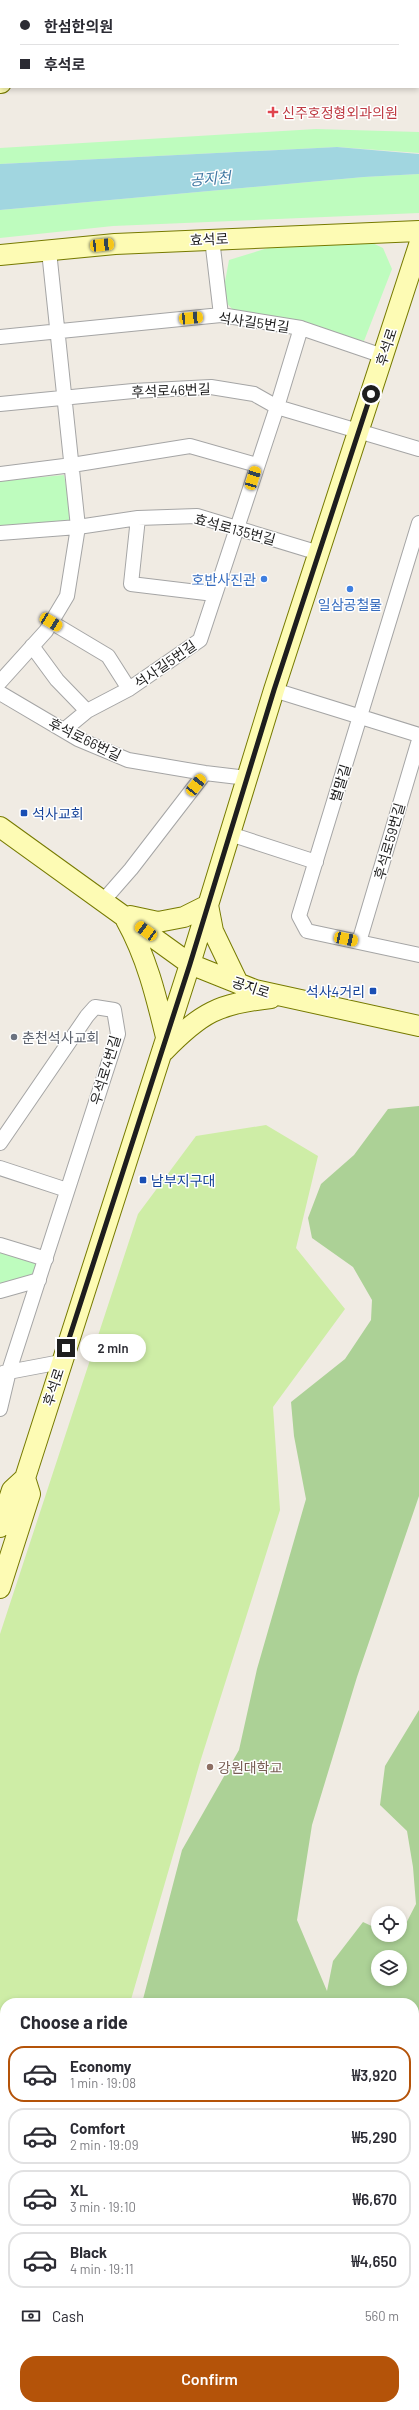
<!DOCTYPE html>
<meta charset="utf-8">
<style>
body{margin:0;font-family:Barlow,"Noto Sans KR",sans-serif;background:#f2f2f3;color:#2b2b33;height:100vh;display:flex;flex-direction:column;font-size:15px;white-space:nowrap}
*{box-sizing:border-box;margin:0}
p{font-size:13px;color:#7c7c81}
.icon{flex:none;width:22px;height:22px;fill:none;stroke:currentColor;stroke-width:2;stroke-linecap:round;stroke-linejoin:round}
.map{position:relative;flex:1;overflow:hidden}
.sheet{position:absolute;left:0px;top:1998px;width:419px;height:412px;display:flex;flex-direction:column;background:#fff;border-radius:16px 16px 0 0;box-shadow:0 2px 6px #0003}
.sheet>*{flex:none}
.hud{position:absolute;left:0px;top:0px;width:419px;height:88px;box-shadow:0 2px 6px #0003;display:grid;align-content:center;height:88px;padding:0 20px;background:#fff}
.tools{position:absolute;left:371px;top:1906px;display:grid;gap:8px}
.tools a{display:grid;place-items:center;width:36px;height:36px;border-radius:50%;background:#fff;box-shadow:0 2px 6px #0003;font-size:20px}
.end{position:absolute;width:18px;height:18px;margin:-9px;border:5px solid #1e1e1e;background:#fff;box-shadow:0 0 0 2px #fff}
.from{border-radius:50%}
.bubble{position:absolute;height:28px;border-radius:14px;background:#fff;box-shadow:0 2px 6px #0003;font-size:13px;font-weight:600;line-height:28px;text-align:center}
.car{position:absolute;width:12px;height:24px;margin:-12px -6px;border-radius:5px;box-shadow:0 0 3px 1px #0007;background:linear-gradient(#f5c518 24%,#345 0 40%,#f5c518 0 76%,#345 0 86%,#f5c518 0)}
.hud b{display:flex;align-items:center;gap:14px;height:38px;font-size:15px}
.hud b+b{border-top:1px solid #e1e1e2}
.hud i{width:10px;height:10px;background:#2b2b33}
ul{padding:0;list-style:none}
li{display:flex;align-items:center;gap:12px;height:56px;margin:0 8px 6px;padding:0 12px;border:2px solid #e1e1e2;border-radius:16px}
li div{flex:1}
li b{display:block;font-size:15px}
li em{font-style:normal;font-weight:600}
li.active{border-color:#b45309}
li>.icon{width:36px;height:36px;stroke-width:1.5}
h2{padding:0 20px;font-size:18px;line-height:48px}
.pay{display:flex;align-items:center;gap:10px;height:44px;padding:0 20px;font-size:15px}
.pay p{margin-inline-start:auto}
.primary-button{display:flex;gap:8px;margin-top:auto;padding:8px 20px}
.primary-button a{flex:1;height:46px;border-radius:16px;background:#b45309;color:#fff;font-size:16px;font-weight:600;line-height:46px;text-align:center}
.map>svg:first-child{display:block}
.grass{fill:#ceeda6}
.forest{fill:#acd196;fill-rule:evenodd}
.park{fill:#befcbe}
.water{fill:#a1d6e0}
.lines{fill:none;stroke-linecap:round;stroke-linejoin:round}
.street-casing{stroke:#a5a5a5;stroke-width:16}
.secondary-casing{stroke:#767a00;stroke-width:22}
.street{stroke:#fff;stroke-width:14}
.secondary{stroke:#fdfbb4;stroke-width:20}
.route{stroke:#1e1e1e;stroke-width:5}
.health-dot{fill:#e0444e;stroke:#fff;stroke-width:1.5}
.shop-dot{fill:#3f7fe0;stroke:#fff;stroke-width:1.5}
.transit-dot{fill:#1a4fb4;stroke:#fff;stroke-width:1.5}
.worship-dot{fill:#6b7280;stroke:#fff;stroke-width:1.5}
.education-dot{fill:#8d6e63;stroke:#fff;stroke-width:1.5}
.labels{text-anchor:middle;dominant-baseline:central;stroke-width:3;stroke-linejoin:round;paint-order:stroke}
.health-label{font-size:14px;fill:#be3a42;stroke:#fff;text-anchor:start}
.street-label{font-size:14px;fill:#1e1e1e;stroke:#fff}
.shop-label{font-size:14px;fill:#366cbe;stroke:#fff;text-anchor:end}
.transit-label{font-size:14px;fill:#164399;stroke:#fff;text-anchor:start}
.worship-label{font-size:14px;fill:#5b616d;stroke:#fff;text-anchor:start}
.education-label{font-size:14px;fill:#785e54;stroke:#fff;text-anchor:start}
.water-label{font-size:15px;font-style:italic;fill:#4078a3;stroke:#fff}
</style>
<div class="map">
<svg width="419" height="2410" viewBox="0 0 419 2410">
<rect width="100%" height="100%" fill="#f0ebe3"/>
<path class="grass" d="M266 1125 318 1156 296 1248 345 1309 273 1407 280 1510 201 1759 130 2003H5V2035H0V1634L138 1214 196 1136Z"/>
<path class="forest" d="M419 1106V1496L357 1677 312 1825 297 1920 327 1991 333 1961 363 1922 378 1929V1935H390L398 1939 416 1904 413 1867 407 1831 380 1805 385 1766 419 1710V2410H304L310 2405H414V2003H142L182 1850 239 1750 257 1669 306 1499 294 1436 291 1402 345 1359 371 1320 372 1300 353 1267 312 1238 308 1218 321 1184 354 1155 388 1109ZM378 1957H400V1979H378Z
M0 2053 5 2054V2121L0 2119Z
M262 2405H283L281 2410H253Z"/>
<path class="park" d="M316 129 419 132V153L337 147 0 164V148Z
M419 174V213L113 226 0 238V210L364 177Z
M364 239 383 248 392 269 364 341 294 325 270 316 233 310 222 298 229 260 281 244Z
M64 475 73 520 0 526V481Z
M0 1249 35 1259V1273L0 1284Z
M0 2353 5 2356V2405H22L0 2410Z
M156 2405H202L199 2410H152Z"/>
<path class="water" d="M337 147 419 154V174L364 177 0 210V164Z"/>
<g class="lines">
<g class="street-casing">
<path id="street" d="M24 0V1
M212 239 221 315
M0 337 221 315 301 328 383 356
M0 404 133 391 211 387 254 394 277 407 419 449
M0 474 72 465 190 446 257 465
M138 518 131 584 214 594
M419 523 299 916 307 931 419 955
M0 533 78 527 138 518 197 516 319 553
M51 622 108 656 129 689
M32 646 57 680 87 711
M0 682 46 631 67 596 78 527 49 251
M274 690 419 735
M0 693 78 739 128 760 205 773 247 778
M64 730 87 711 129 689 200 640 277 407 301 328
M230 834 316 862
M103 901 131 869 205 773
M359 942 419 740
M0 1143 87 1016 95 1007 114 1010 118 1034 9 1371 0 1409
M0 1168 67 1190
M0 1245 46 1259
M0 1291 39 1280
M3 1373 61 1362
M0 2229 5 2237
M0 2264 5 2255"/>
</g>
<g class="secondary-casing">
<path id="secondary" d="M418 55H419
M0 83H1
M0 255 115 244 419 231
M0 827 190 964 255 990 419 1026
M130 916 158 922 184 917 208 905 213 931 238 983
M126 920C147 958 156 996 166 1037
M164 1051C202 1012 218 1004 271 998
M0 1527 12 1490 25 1478 190 964 274 690 419 245
M0 1588 30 1494 25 1478"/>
</g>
<use href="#street" class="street"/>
<use href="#secondary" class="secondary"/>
</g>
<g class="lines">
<path class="route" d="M66 1348 190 964 274 690 371 394"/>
</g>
<path class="health-dot" d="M271 106h4v4h4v4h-4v4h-4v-4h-4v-4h4z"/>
<g class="shop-dot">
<circle cx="264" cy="579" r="4"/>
<circle cx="350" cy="589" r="4"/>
</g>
<g class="transit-dot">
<rect x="20" y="809" width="8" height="8" rx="2"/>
<rect x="369" y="987" width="8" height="8" rx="2"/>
<rect x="139" y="1176" width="8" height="8" rx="2"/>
</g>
<circle class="worship-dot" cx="14" cy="1037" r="4"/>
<circle class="education-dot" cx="210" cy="1767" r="4"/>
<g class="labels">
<g class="health-label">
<text x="282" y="112">신주호정형외과의원</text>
</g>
<g class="street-label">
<text transform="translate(209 239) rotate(-3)">효석로</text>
<text transform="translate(254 322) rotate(8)">석사길5번길</text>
<text transform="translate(386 347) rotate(-72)">후석로</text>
<text transform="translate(171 390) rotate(-2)">후석로46번길</text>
<text transform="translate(235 529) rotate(15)">효석로135번길</text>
<text transform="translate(165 664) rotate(-35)">석사길5번길</text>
<text transform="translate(85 739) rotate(26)">후석로66번길</text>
<text transform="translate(340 783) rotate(-73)">벌말길</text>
<text transform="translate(389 841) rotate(-74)">후석로59번길</text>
<text transform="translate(251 987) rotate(18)">공지로</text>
<text transform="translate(105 1070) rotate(-73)">우석로4번길</text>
<text transform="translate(53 1387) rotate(-72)">후석로</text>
</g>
<g class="shop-label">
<text x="256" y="579">호반사진관</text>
<text x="350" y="604" text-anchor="middle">일삼공철물</text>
</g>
<g class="transit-label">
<text x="32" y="813">석사교회</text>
<text x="365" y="991" text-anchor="end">석사4거리</text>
<text x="151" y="1180">남부지구대</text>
</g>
<g class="worship-label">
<text x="22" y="1037">춘천석사교회</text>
</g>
<g class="education-label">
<text x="218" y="1767">강원대학교</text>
</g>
<g class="water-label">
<text transform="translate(210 178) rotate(-5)">공지천</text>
</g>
</g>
</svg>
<div class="tools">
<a><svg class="icon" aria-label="locate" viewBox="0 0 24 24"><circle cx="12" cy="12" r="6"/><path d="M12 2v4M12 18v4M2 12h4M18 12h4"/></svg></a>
<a><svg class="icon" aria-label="layers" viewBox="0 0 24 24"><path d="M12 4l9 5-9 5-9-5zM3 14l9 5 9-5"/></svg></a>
</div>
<i class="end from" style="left:371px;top:394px"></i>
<i class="end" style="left:66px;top:1348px"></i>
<div class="bubble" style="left:80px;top:1334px;width:66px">2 min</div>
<i class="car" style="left:102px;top:245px;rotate:84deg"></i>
<i class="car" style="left:191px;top:318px;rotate:85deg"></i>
<i class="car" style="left:253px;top:478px;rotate:17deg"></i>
<i class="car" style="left:51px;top:622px;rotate:121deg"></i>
<i class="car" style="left:196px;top:785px;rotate:38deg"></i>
<i class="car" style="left:146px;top:931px;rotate:306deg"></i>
<i class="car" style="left:346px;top:939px;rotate:102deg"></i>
<div class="hud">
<b><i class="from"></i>한섬한의원</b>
<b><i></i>후석로</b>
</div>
<section class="sheet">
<h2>Choose a ride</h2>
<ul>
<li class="active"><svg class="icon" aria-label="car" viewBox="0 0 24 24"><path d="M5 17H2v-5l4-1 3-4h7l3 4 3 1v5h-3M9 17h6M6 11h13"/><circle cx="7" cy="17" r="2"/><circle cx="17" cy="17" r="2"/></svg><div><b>Economy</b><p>1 min · 19:08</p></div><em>₩3,920</em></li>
<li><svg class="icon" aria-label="car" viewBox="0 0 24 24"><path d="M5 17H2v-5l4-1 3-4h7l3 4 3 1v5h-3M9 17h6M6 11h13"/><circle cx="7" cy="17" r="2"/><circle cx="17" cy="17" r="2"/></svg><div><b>Comfort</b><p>2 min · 19:09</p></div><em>₩5,290</em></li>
<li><svg class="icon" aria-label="car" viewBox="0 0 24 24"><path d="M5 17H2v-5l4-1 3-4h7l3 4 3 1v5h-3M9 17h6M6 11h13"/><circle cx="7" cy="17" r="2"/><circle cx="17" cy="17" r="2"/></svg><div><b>XL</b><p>3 min · 19:10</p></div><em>₩6,670</em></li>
<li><svg class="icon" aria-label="car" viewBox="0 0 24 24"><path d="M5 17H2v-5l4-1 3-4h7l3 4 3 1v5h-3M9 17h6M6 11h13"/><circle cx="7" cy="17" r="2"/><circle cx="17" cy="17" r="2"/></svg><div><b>Black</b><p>4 min · 19:11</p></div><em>₩4,650</em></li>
</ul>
<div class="pay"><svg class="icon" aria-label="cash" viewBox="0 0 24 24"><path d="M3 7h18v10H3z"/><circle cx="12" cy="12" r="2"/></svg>Cash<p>560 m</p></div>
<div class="primary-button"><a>Confirm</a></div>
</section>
</div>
